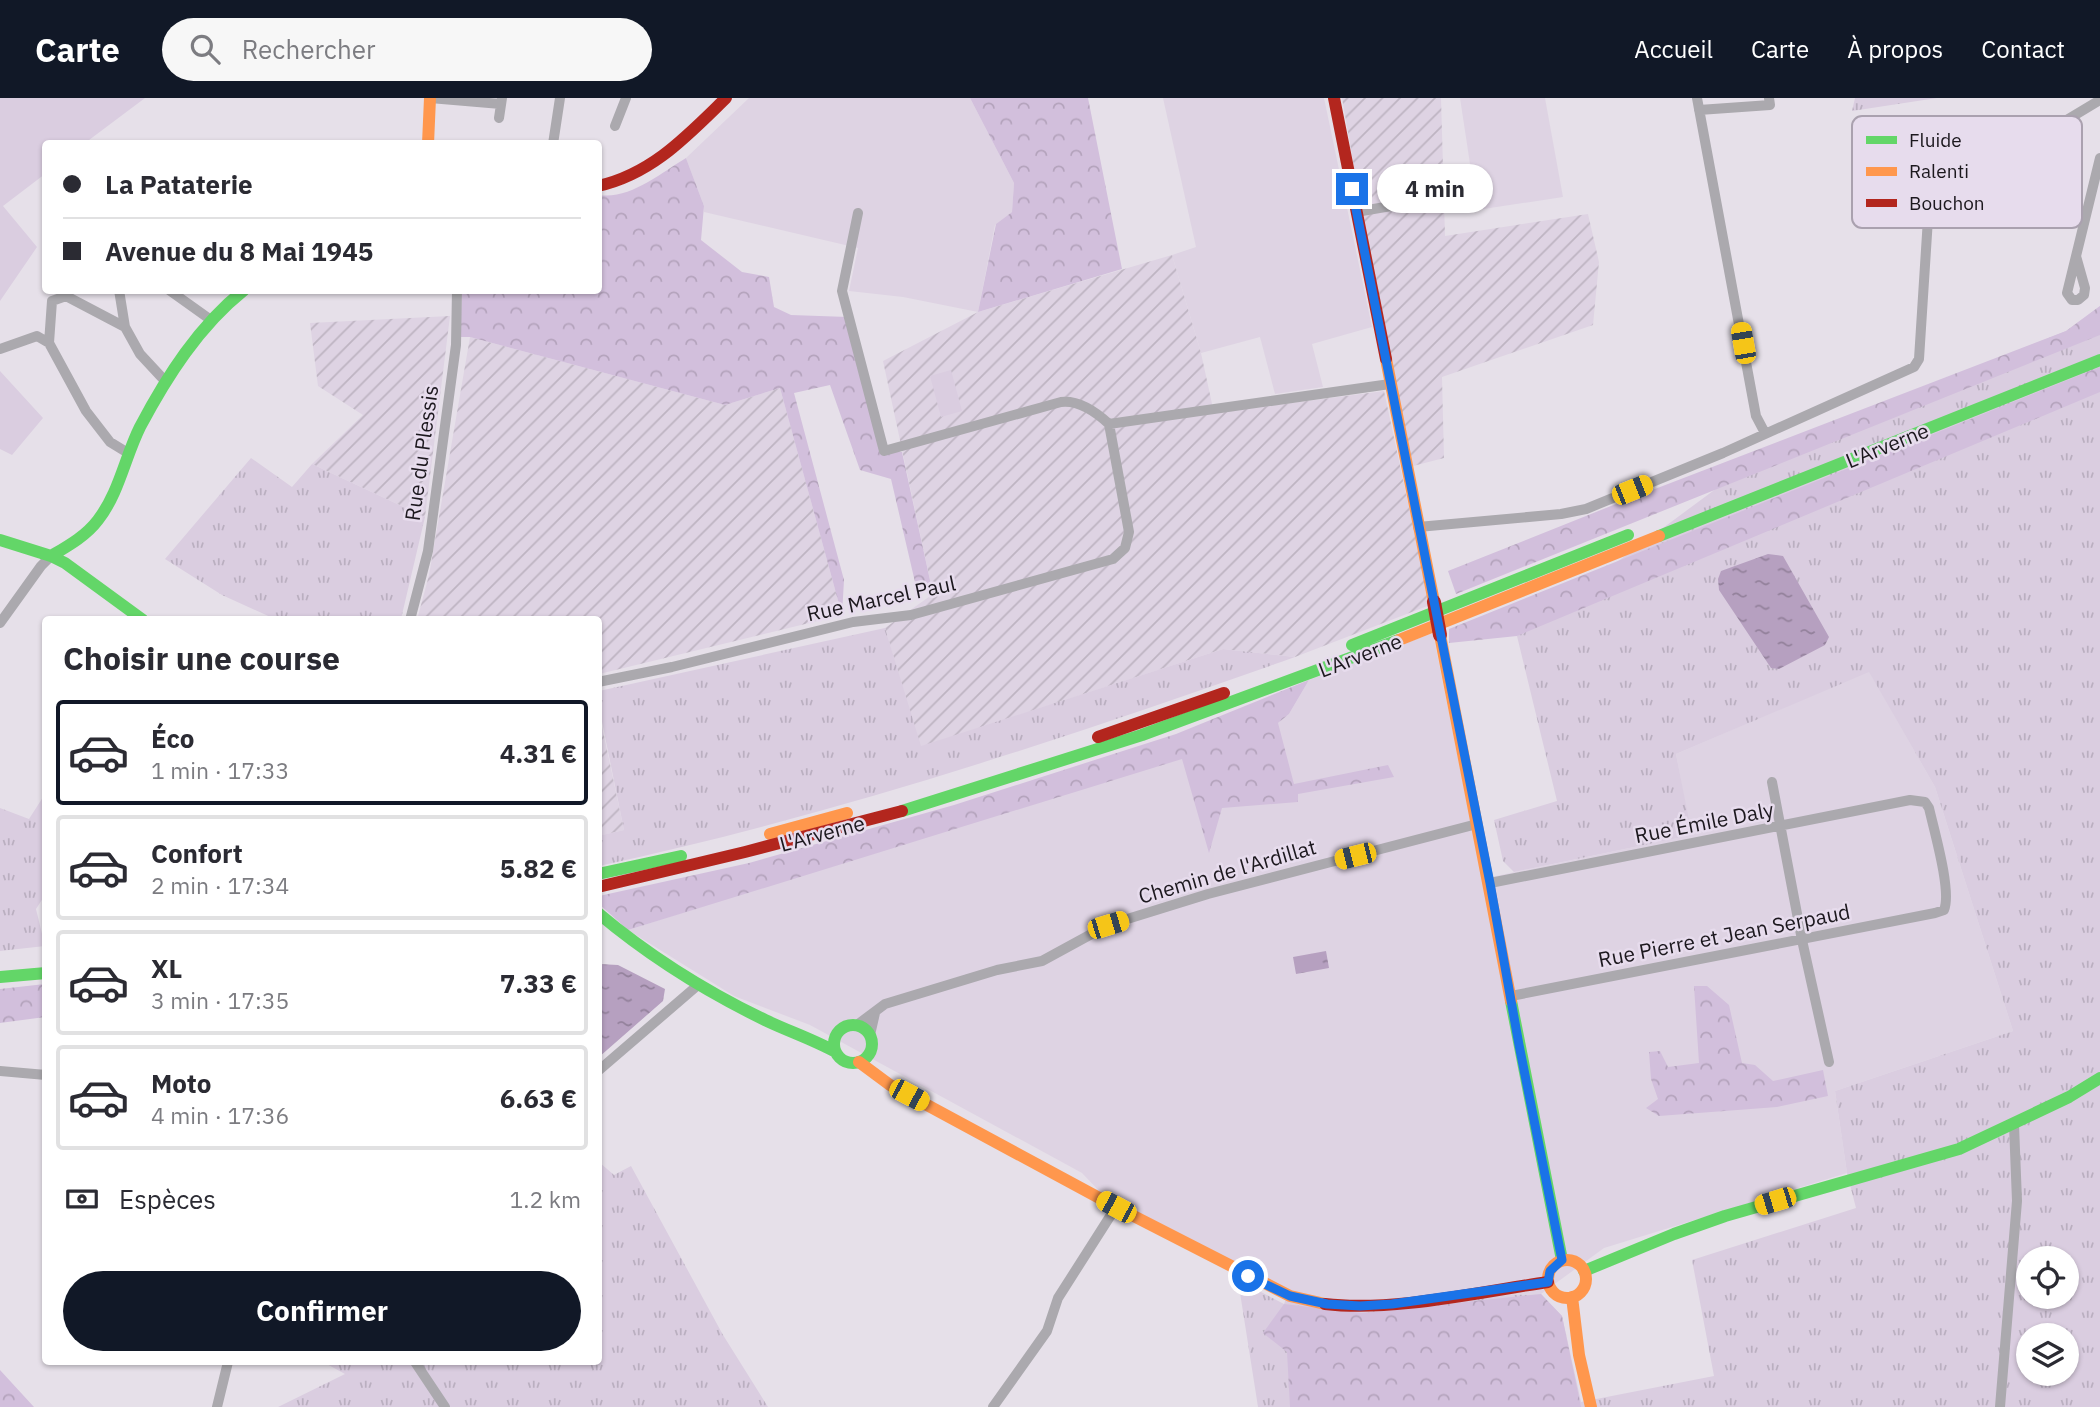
<!DOCTYPE html>
<html lang="fr">
<meta charset="utf-8">
<style>
body{margin:0;font-family:"IBM Plex Sans",sans-serif;background:#f7f7f7;color:#2b2b33;height:100vh;display:flex;flex-direction:column;font-size:26px;white-space:nowrap}
*{box-sizing:border-box;margin:0}
p{font-size:23px;color:#7c7c81}
.icon{flex:none;width:38px;height:38px;fill:none;stroke:currentColor;stroke-width:2;stroke-linecap:round;stroke-linejoin:round}
.map{position:relative;flex:1;overflow:hidden}
.side{position:absolute;left:42px;top:518px;width:560px;height:749px;display:flex;flex-direction:column;background:#fff;border-radius:7px;box-shadow:0 2px 5px #0004}
.side>*{flex:none}
.banner{position:absolute;left:42px;top:42px;width:560px;height:154px;border-radius:7px;box-shadow:0 2px 5px #0004;display:grid;align-content:center;height:154px;padding:0 21px;background:#fff}
.fabs{position:absolute;left:2016px;top:1148px;display:grid;gap:14px}
.fabs a{display:grid;place-items:center;width:63px;height:63px;border-radius:50%;background:#fff;box-shadow:0 2px 5px #0004;font-size:35px}
.end{position:absolute;width:32px;height:32px;margin:-16px;border:9px solid #1a73e8;background:#fff;box-shadow:0 0 0 4px #fff}
.from{border-radius:50%}
.bubble{position:absolute;height:49px;border-radius:24px;background:#fff;box-shadow:0 2px 5px #0004;font-size:23px;font-weight:700;line-height:49px;text-align:center}
.car{position:absolute;width:21px;height:42px;margin:-21px -10px;border-radius:9px;box-shadow:0 0 5px 2px #0007;background:linear-gradient(#f5c518 24%,#345 0 40%,#f5c518 0 76%,#345 0 86%,#f5c518 0)}
.banner b{display:flex;align-items:center;gap:24px;height:66px;font-size:26px}
.banner b+b{border-top:2px solid #e1e1e2}
.banner i{width:18px;height:18px;background:#2b2b33}
ul{padding:0;list-style:none}
li{display:flex;align-items:center;gap:21px;height:105px;margin:0 14px 10px;padding:0 7px;border:4px solid #e1e1e2;border-radius:7px}
li div{flex:1}
li b{display:block;font-size:26px}
li em{font-style:normal;font-weight:700}
li.active{border-color:#111827}
li>.icon{width:63px;height:63px;stroke-width:1.5}
h2{padding:0 21px;font-size:32px;line-height:84px}
.pay{display:flex;align-items:center;gap:18px;height:77px;padding:0 21px;font-size:26px}
.pay p{margin-inline-start:auto}
.action{display:flex;gap:14px;margin-top:auto;padding:14px 21px}
.action a{flex:1;height:80px;border-radius:42px;background:#111827;color:#fff;font-size:28px;font-weight:700;line-height:80px;text-align:center}
header{display:flex;align-items:center;gap:42px;box-sizing:border-box;height:98px;padding:0 35px;background:#111827;color:#fff}
header strong{font-size:33px}
nav{display:flex;gap:38px;margin-inline-start:auto;font-size:24px}
.search{width:490px;height:63px;background:#f7f7f7;display:flex;align-items:center;gap:18px;box-sizing:border-box;padding:0 24px;border-radius:38px;color:#7c7c81;font-size:26px}
.map>svg:first-child{display:block}
.built{fill:#ded3e3}
.industrial{fill:url(#industrial-furrows)}
.grass{fill:url(#grass-tufts);fill-rule:evenodd}
.forest{fill:url(#forest-crowns)}
.garden{fill:#dacde0}
.water{fill:url(#water-ripples)}
.lines{fill:none;stroke-linecap:round;stroke-linejoin:round}
.street{stroke:#aba9ae;stroke-width:10}
.fast{stroke:#63d668;stroke-width:12}
.slow{stroke:#ff974d;stroke-width:12}
.jam{stroke:#b3261e;stroke-width:12}
.jam-bridge{stroke:#b3261e;stroke-width:14}
.route{stroke:#1a73e8;stroke-width:9}
.labels{text-anchor:middle;dominant-baseline:central;stroke-width:5;stroke-linejoin:round;paint-order:stroke}
.street-label{font-size:21px;fill:#1c181e;stroke:#e7dced}
.key{fill:#e7dced;stroke:#aaa1af;stroke-width:2}
.key-label{font-size:19px;fill:#1c181e}
</style>
<header>
<strong>Carte</strong>
<div class="search"><svg class="icon" aria-label="search" viewBox="0 0 24 24"><circle cx="10" cy="10" r="6"/><path d="M15 15l6 6"/></svg>Rechercher</div>
<nav><a>Accueil</a><a>Carte</a><a>À propos</a><a>Contact</a></nav>
</header>
<div class="map">
<svg width="2100" height="1309" viewBox="0 0 2100 1309">
<defs>
<pattern id="industrial-furrows" width="10" height="10" patternUnits="userSpaceOnUse" patternTransform="scale(1.75)"><rect width="10" height="10" fill="#ded3e3"/><path d="M-1 1l2-2M0 10L10 0M9 11l2-2" fill="none" stroke="#beb4c2"/></pattern>
<pattern id="grass-tufts" width="24" height="20" patternUnits="userSpaceOnUse" patternTransform="scale(1.75)"><rect width="24" height="20" fill="#dacde0"/><path d="M3 7l-1-3M5 7V3M7 7l1-3M15 17l-1-3M17 17v-4M19 17l1-3" fill="none" stroke="#baafc0"/></pattern>
<pattern id="forest-crowns" width="20" height="18" patternUnits="userSpaceOnUse" patternTransform="scale(1.75)"><rect width="20" height="18" fill="#d2bfdc"/><path d="M2 6a3 3 0 1 1 6 0M12 15a3 3 0 1 1 6 0" fill="none" stroke="#b4a3bc"/></pattern>
<pattern id="water-ripples" width="26" height="14" patternUnits="userSpaceOnUse" patternTransform="scale(1.75)"><rect width="26" height="14" fill="#b6a0c0"/><path d="M2 4q2-2 4 0t4 0M15 11q2-2 4 0t4 0" fill="none" stroke="#93819b"/></pattern>
</defs>
<rect width="100%" height="100%" fill="#e6e0e9"/>
<path class="built" d="M749 0H970L1014 85 1012 114 995 127 978 214 903 199 849 193 858 150 704 114V108L686 60Z
M1163 0H1324L1372 229 1312 246 1323 289 1275 296 1260 239 1201 255 1172 157 1196 149Z
M1460 0H1545L1563 99 1477 112Z
M1433 535 1482 781 1691 737 1676 656 1869 573 1935 689 2013 933 1835 993 1847 1075 1604 1150 1541 1196 1361 1203 1287 1198 1102 1096 1082 1075 810 927 734 898 628 832 1278 625 1289 616 1309 582Z"/>
<path class="industrial" d="M1342 0H1441L1445 138 1588 116 1599 164 1593 227 1442 279 1444 360 1413 368 1376 195Z
M1172 157 1201 255 1214 315 1384 293 1430 507 1295 559 1223 551 920 649 885 530 933 496 883 263 978 214Z
M450 218 425 419 312 366 363 317 318 288 310 225Z
M470 239 725 307 780 290 842 517 599 576 598 522H417L429 477Z
M598 609 624 732 599 738H598Z"/>
<path class="grass" d="M1855 0H1937L1852 13Z
M2100 208V1309H1258L1238 1182 1284 1206 1287 1198 1361 1203 1541 1196 1562 1218 1581 1304 1714 1278 1692 1162 1856 1110 1847 1075 1835 993 2013 933 1935 689 1869 574 1676 656 1692 737 1514 774 1503 763 1494 722 1557 703 1517 538 1767 353 2066 233ZM2028 1160H2067V1199H2028ZM2028 1237H2067V1276H2028Z
M251 360 292 389 312 366 425 419 401 521H275L222 497 165 461Z
M885 530 921 648 1223 551 1295 559C1067 640 835 717 599 768L598 738 624 732 599 609V593Z
M45 696V797L36 811 45 848 0 853V710L29 721Z
M599 1064 614 1077 631 1068 723 1237 768 1309H278L345 1276 323 1264H598Z"/>
<path class="forest" d="M970 0H1088L1122 171 978 214 996 126 1012 114 1014 85Z
M686 60 704 108 701 142 742 174 769 179 774 209 791 217 848 219 884 352 902 354 933 496 915 484 891 381 860 372 830 287 794 295 844 482 842 517 780 290 725 307 470 239H460L462 193 598 192 599 97C629 102 661 75 686 60Z
M2100 208V237L1456 496 1448 473 1621 404 2066 233Z
M2100 269V294L1517 538 1449 545V531Z
M1309 582 1289 616 1278 625 1294 686 1388 667 1394 679 1298 696V704L1222 710 1209 755 1182 661 628 832 599 806V798L749 765 954 707 1176 636Z
M45 886V919L0 925V891Z
M1694 888H1707L1729 907 1742 965 1755 967 1773 983 1823 972 1828 998 1777 1009 1659 1018 1646 1010 1658 1001 1651 981 1649 954 1660 953 1668 969 1699 965Z
M1541 1196 1562 1218 1581 1309H1290L1287 1254 1263 1235 1284 1206 1362 1215Z
M0 1272 34 1309H0Z"/>
<path class="garden" d="M0 0H145L85 45 46 46 45 76 3 108 37 149 0 203Z
M951 272 962 313 941 319 930 278Z
M0 273 43 320 12 357 0 351Z"/>
<path class="water" d="M1768 456 1783 458 1829 539 1825 547 1779 571 1771 570 1719 492 1718 481 1721 473Z
M1326 853 1329 870 1296 876 1293 859Z
M599 866 618 867 665 891 663 903 599 959Z"/>
<g class="lines">
<path class="street" d="M430 0 501 6
M1697 0 1756 318 1765 335
M1699 12 1770 7 1769 0
M499 20 502 0
M615 28 626 0
M553 46 560 0
M1356 114 1473 94
M858 115 842 193 884 353 1061 304C1078 302 1096 314 1109 326L1390 286
M2076 158 2085 190 2084 197 2078 202H2072L2067 195 2100 60
M119 192 125 229 140 256 166 284
M169 192 211 222
M125 229 66 198 52 203 49 245 86 313 110 344 128 355
M0 251 37 238 49 245
M1418 429 1561 416 1586 411 1723 355 1914 269 1919 261 1929 105 2100 2
M410 522 428 453 456 247 457 192
M0 525 41 468 51 458
M598 584 672 569 853 524 911 517 1113 461 1125 450 1129 434 1109 326
M1772 684 1802 842 1829 964
M1490 785 1910 702 1925 704 1929 710C1934 732 1952 794 1944 812L1935 815 1511 898
M857 927 885 906 997 872 1042 863 1108 827 1208 796 1477 726
M870 937 875 915
M0 973 46 977
M598 973 698 887
M415 1264 445 1309
M217 1309 228 1264
M993 1309 1047 1233 1058 1200 1116 1109
M2000 1309 2017 1103 2014 1027"/>
<path class="fast" d="M1659 438 2100 262
M0 442 51 458 65 465 143 522
M51 458C68 448 86 438 98 422 119 395 125 359 140 329 167 278 199 228 244 192
M1352 547 1628 437
M902 713 1142 637 1399 542
M598 776 681 758
M598 815C649 858 705 893 765 922 788 933 812 941 834 953
M0 879 46 875
M1511 903 1562 1162
M834 946a19 19 0 1 1 38 0a19 19 0 1 1-38 0Z
M1584 1173 1674 1136 1725 1118 1959 1051 2069 999 2100 980"/>
<path class="slow" d="M428 46 430 0
M1386 261 1434 504
M1440 537 1511 903
M1399 542 1659 438
M770 736 847 715
M859 964 890 987 1116 1109 1290 1198 1325 1206
M1548 1181a19 19 0 1 1 38 0a19 19 0 1 1-38 0Z
M1572 1199 1579 1257 1591 1309"/>
<path class="jam" d="M1334 0 1386 261
M598 88C652 76 687 38 726 0
M1098 639 1224 595
M598 789 745 754 902 713
M1325 1206C1393 1214 1479 1194 1548 1184"/>
<path class="jam-bridge" d="M1434 504 1440 537"/>
</g>
<g class="lines">
<path class="route" d="M1248 1178 1290 1198 1327 1206 1360 1208 1392 1206 1548 1184 1550 1173 1562 1162 1519 947 1490 785 1352 91"/>
</g>
<g class="labels">
<g class="street-label">
<text transform="translate(1887 347) rotate(-22)">L'Arverne</text>
<text transform="translate(421 355) rotate(-82)">Rue du Plessis</text>
<text transform="translate(881 500) rotate(-12)">Rue Marcel Paul</text>
<text transform="translate(1360 557) rotate(-21)">L'Arverne</text>
<text transform="translate(1704 724) rotate(-11)">Rue Émile Daly</text>
<text transform="translate(822 735) rotate(-15)">L'Arverne</text>
<text transform="translate(1227 773) rotate(-16)">Chemin de l'Ardillat</text>
<text transform="translate(1724 837) rotate(-11)">Rue Pierre et Jean Serpaud</text>
</g>
</g>
<rect x="1852" y="18" width="230" height="112" rx="10" class="key"/>
<rect x="1866" y="38" width="31" height="8" fill="#63d668"/>
<rect x="1866" y="69" width="31" height="9" fill="#ff974d"/>
<rect x="1866" y="101" width="31" height="8" fill="#b3261e"/>
<g class="key-label">
<text x="1909" y="49">Fluide</text>
<text x="1909" y="80">Ralenti</text>
<text x="1909" y="112">Bouchon</text>
</g>
</svg>
<div class="fabs">
<a><svg class="icon" aria-label="locate" viewBox="0 0 24 24"><circle cx="12" cy="12" r="6"/><path d="M12 2v4M12 18v4M2 12h4M18 12h4"/></svg></a>
<a><svg class="icon" aria-label="layers" viewBox="0 0 24 24"><path d="M12 4l9 5-9 5-9-5zM3 14l9 5 9-5"/></svg></a>
</div>
<i class="end from" style="left:1248px;top:1178px"></i>
<i class="end" style="left:1352px;top:91px"></i>
<div class="bubble" style="left:1377px;top:66px;width:116px">4 min</div>
<i class="car" style="left:1743px;top:245px;rotate:350deg"></i>
<i class="car" style="left:1632px;top:392px;rotate:68deg"></i>
<i class="car" style="left:1355px;top:758px;rotate:256deg"></i>
<i class="car" style="left:1108px;top:827px;rotate:73deg"></i>
<i class="car" style="left:909px;top:997px;rotate:118deg"></i>
<i class="car" style="left:1775px;top:1103px;rotate:253deg"></i>
<i class="car" style="left:1116px;top:1109px;rotate:298deg"></i>
<div class="banner">
<b><i class="from"></i>La Pataterie</b>
<b><i></i>Avenue du 8 Mai 1945</b>
</div>
<section class="side">
<h2>Choisir une course</h2>
<ul>
<li class="active"><svg class="icon" aria-label="car" viewBox="0 0 24 24"><path d="M5 17H2v-5l4-1 3-4h7l3 4 3 1v5h-3M9 17h6M6 11h13"/><circle cx="7" cy="17" r="2"/><circle cx="17" cy="17" r="2"/></svg><div><b>Éco</b><p>1 min · 17:33</p></div><em>4.31 €</em></li>
<li><svg class="icon" aria-label="car" viewBox="0 0 24 24"><path d="M5 17H2v-5l4-1 3-4h7l3 4 3 1v5h-3M9 17h6M6 11h13"/><circle cx="7" cy="17" r="2"/><circle cx="17" cy="17" r="2"/></svg><div><b>Confort</b><p>2 min · 17:34</p></div><em>5.82 €</em></li>
<li><svg class="icon" aria-label="car" viewBox="0 0 24 24"><path d="M5 17H2v-5l4-1 3-4h7l3 4 3 1v5h-3M9 17h6M6 11h13"/><circle cx="7" cy="17" r="2"/><circle cx="17" cy="17" r="2"/></svg><div><b>XL</b><p>3 min · 17:35</p></div><em>7.33 €</em></li>
<li><svg class="icon" aria-label="car" viewBox="0 0 24 24"><path d="M5 17H2v-5l4-1 3-4h7l3 4 3 1v5h-3M9 17h6M6 11h13"/><circle cx="7" cy="17" r="2"/><circle cx="17" cy="17" r="2"/></svg><div><b>Moto</b><p>4 min · 17:36</p></div><em>6.63 €</em></li>
</ul>
<div class="pay"><svg class="icon" aria-label="cash" viewBox="0 0 24 24"><path d="M3 7h18v10H3z"/><circle cx="12" cy="12" r="2"/></svg>Espèces<p>1.2 km</p></div>
<div class="action"><a>Confirmer</a></div>
</section>
</div>
